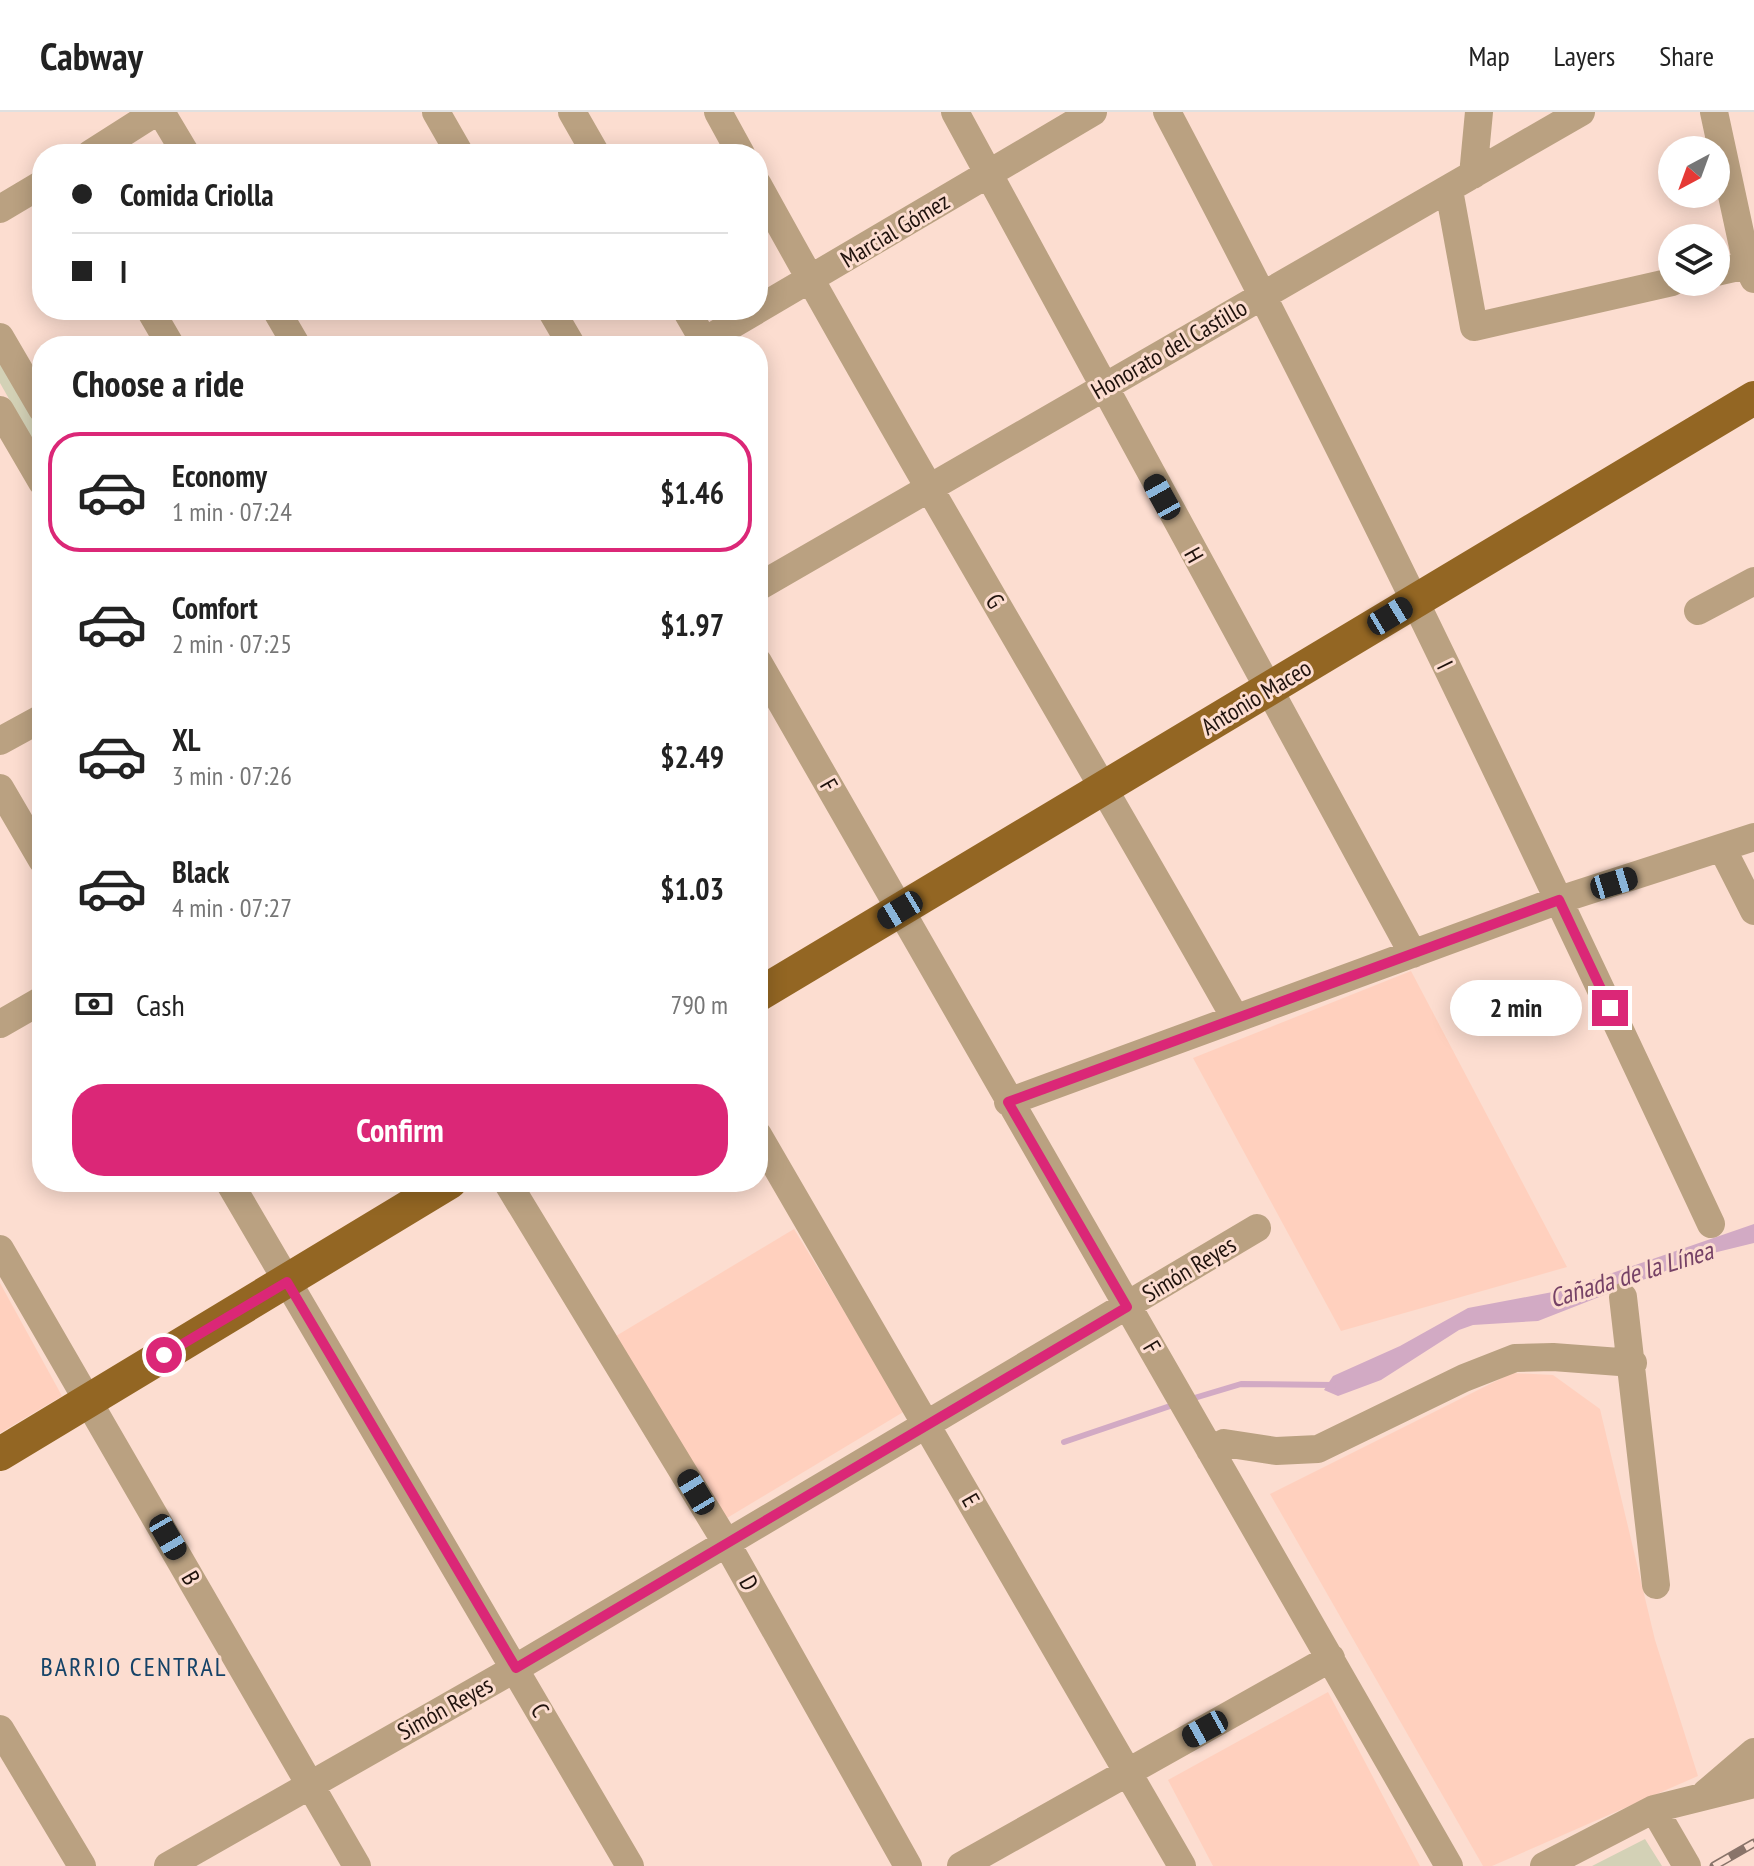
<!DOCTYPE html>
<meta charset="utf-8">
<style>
body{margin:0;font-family:"PT Sans Narrow",sans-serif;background:#f6f6f6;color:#222;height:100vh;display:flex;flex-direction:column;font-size:30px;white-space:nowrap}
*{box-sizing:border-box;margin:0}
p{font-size:26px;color:#767676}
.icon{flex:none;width:44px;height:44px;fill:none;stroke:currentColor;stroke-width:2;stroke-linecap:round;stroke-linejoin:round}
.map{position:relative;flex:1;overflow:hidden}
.panel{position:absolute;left:32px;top:224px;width:736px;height:856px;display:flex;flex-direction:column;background:#fff;border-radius:32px;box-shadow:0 4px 20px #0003}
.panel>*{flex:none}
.top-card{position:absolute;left:32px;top:32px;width:736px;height:176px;border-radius:32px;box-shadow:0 4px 20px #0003;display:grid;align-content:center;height:176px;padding:0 40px;background:#fff}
.needle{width:52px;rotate:221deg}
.controls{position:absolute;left:1658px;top:24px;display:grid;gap:16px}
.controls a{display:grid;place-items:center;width:72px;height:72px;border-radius:50%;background:#fff;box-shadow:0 4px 20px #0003;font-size:40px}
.end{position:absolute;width:36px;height:36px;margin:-18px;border:10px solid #db2777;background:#fff;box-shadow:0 0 0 4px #fff}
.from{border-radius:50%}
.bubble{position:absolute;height:56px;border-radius:28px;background:#fff;box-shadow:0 4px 20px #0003;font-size:26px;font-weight:700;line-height:56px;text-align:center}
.car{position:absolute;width:24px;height:48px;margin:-24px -12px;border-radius:10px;box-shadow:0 0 6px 2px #0007;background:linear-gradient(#222 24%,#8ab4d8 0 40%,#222 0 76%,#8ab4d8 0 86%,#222 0)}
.top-card b{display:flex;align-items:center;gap:28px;height:76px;font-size:30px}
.top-card b+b{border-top:2px solid #e0e0e0}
.top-card i{width:20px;height:20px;background:#222}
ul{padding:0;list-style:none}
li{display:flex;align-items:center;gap:24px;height:120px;margin:0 16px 12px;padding:0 24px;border:4px solid transparent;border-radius:32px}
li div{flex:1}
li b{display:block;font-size:30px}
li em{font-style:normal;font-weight:700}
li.active{border-color:#db2777}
li>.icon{width:72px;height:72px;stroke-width:1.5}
h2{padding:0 40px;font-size:36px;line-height:96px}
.pay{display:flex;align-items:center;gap:20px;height:88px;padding:0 40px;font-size:30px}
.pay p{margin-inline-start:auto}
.cta{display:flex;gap:16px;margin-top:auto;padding:16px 40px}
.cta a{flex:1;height:92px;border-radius:32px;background:#db2777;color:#fff;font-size:32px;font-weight:700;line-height:92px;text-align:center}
header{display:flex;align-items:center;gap:48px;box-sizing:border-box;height:112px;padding:0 40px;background:#fff;border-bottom:2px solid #e0e0e0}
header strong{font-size:38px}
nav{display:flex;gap:44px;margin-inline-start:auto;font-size:28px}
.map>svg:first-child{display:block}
.built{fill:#ffd0be}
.green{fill:#d3d1b6}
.water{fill:#d2aac4}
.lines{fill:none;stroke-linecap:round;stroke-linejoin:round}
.stream{stroke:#d2aac4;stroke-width:6}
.minor{stroke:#baa181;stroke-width:28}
.major{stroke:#936623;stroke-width:34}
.rail-casing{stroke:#89746a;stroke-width:9}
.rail{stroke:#fcddd0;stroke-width:6;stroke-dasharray:18;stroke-linecap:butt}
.route{stroke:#db2777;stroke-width:10}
.labels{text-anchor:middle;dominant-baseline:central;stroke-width:6;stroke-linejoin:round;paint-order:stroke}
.street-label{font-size:24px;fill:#20130d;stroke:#fcddd0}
.water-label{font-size:26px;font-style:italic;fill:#764266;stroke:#fcddd0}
.neighbourhood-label{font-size:26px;letter-spacing:2px;fill:#154368;stroke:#fcddd0}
</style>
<header>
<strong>Cabway</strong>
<nav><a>Map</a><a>Layers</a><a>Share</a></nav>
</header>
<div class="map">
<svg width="1754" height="1754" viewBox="0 0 1754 1754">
<rect width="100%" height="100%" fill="#fcddd0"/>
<path class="built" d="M1411 859 1567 1155 1341 1219 1193 946Z
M794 1117 905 1299 727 1406 616 1224Z
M0 1171 62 1284 0 1321Z
M1512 1261 1553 1263 1600 1297 1655 1528 1698 1664 1492 1754H1483L1270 1382Z
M1328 1580 1420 1754H1213L1168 1668Z"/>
<path class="green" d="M0 250 42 322V345L0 271Z
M1645 1727 1662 1754H1592Z"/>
<path class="water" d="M1754 1112V1131L1709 1142 1538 1209 1473 1213 1459 1218 1381 1268 1338 1284 1324 1278 1333 1264 1400 1234 1468 1196 1563 1178Z"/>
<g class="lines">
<path class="stream" d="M1191 1287 1241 1272 1333 1273
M1064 1330 1176 1292"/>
<path class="minor" d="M161 0 186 42
M436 0 460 42
M572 0 596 42
M718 0 741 42
M955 0 1413 842
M1167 0C1360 365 1536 738 1711 1112
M1714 0 1747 153 1754 167
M90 42 156 0
M1473 63 1479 0
M758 73C912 353 1077 626 1234 904
M1449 78 1474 215 1672 170
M0 97 42 72
M1716 160 1747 153
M150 198 171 234
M276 198 297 234
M551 198 572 234
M686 198 704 229
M0 225 42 297
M696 234 1093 0
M0 298 42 370
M758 475 1581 0
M1698 499 1754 469
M758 550 1449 1754
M0 629 42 606
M0 676 42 748
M1723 738 1754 799
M0 912 42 888
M1008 990 1559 788 1754 725
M758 1023 1182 1754
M229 1070 630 1754
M507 1070 727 1432 908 1754
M0 1137 357 1754
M1623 1185 1656 1473
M1210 1338 1224 1331 1276 1339 1318 1337 1464 1266 1515 1246 1553 1245 1633 1251
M0 1617 82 1754
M1706 1681 1754 1640
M1654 1697 1687 1754
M168 1754 516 1556 1257 1116
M961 1754 1331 1546
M1544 1754 1654 1697 1754 1672"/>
<path class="major" d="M758 883 1754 286
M0 1342 450 1070"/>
<g class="rail-casing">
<path id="rail" d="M1714 1754 1754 1731"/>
</g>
<use href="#rail" class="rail"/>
</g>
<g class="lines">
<path class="route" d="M164 1243 287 1170 516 1556 1127 1195 1008 990 1559 788 1610 896"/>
</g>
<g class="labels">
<g class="street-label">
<text transform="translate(895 118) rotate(-31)">Marcial Gómez</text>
<text transform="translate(1169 237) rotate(-30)">Honorato del Castillo</text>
<text transform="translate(1194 443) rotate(61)">H</text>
<text transform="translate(995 489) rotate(59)">G</text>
<text transform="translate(1445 553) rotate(64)">I</text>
<text transform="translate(1256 585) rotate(-31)">Antonio Maceo</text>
<text transform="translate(829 673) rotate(60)">F</text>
<text transform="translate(1189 1157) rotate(-31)">Simón Reyes</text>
<text transform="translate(1152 1235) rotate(59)">F</text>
<text transform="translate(971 1388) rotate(60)">E</text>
<text transform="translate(191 1466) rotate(60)">B</text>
<text transform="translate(749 1471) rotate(61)">D</text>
<text transform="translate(445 1596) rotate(-29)">Simón Reyes</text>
<text transform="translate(540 1598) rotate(60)">C</text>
</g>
<g class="water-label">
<text transform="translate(1631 1162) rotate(-17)">Cañada de la Línea</text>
</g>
<g class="neighbourhood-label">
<text x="134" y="1554">BARRIO CENTRAL</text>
</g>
</g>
</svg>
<div class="controls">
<a><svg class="needle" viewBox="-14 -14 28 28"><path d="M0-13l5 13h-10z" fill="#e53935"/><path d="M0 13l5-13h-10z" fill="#767676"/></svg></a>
<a><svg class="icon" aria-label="layers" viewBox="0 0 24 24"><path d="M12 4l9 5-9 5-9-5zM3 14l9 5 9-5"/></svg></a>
</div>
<i class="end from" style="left:164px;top:1243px"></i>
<i class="end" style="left:1610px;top:896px"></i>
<div class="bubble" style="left:1450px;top:868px;width:132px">2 min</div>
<i class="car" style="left:1162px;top:385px;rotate:331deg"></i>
<i class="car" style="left:1390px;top:504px;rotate:59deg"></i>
<i class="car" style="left:1614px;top:771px;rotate:73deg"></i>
<i class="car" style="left:900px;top:798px;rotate:239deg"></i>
<i class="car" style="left:696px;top:1380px;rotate:329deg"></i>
<i class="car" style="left:168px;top:1425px;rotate:150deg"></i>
<i class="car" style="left:1205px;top:1617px;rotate:241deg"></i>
<div class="top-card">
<b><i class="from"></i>Comida Criolla</b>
<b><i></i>I</b>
</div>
<section class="panel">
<h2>Choose a ride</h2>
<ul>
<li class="active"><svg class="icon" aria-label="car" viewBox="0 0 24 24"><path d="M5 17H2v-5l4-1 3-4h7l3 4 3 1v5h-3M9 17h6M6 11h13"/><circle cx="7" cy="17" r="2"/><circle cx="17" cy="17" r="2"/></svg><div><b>Economy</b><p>1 min · 07:24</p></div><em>$1.46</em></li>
<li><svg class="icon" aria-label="car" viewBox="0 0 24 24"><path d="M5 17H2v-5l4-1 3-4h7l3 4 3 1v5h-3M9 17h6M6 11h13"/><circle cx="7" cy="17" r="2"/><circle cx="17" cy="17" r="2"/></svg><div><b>Comfort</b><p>2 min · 07:25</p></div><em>$1.97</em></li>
<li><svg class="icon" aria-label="car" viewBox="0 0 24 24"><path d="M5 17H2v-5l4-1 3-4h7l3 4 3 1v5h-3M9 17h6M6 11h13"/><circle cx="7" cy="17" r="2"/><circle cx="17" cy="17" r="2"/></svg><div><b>XL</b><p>3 min · 07:26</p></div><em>$2.49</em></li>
<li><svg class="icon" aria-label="car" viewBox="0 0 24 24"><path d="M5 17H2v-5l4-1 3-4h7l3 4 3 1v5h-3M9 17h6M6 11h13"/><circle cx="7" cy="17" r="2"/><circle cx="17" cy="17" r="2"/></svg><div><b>Black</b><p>4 min · 07:27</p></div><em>$1.03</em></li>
</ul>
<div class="pay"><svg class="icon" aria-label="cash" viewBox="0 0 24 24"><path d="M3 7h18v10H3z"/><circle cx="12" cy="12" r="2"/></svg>Cash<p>790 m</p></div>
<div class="cta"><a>Confirm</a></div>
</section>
</div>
